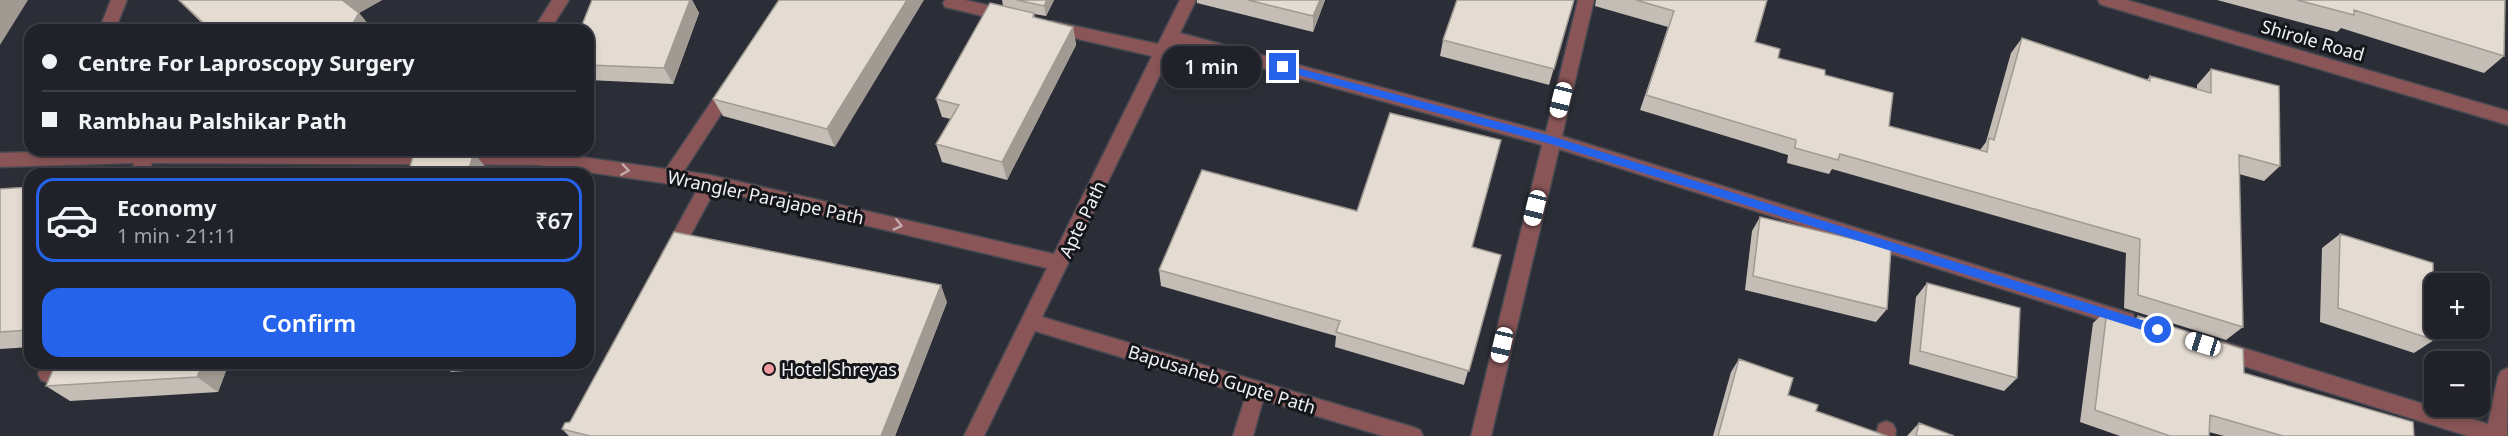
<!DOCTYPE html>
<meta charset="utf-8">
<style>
body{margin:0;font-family:"Noto Sans",sans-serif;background:#2d2f35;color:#f1f3f6;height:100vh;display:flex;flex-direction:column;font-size:22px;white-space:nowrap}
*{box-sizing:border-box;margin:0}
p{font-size:20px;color:#a2a4a8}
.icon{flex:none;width:33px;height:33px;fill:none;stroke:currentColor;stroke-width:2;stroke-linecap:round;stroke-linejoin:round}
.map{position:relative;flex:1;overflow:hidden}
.side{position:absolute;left:24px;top:168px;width:570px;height:201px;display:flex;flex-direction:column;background:#212229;border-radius:18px;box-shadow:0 3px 9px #0003,0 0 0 2px #3e3f46}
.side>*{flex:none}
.top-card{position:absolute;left:24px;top:24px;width:570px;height:132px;border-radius:18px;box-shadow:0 3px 9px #0003,0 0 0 2px #3e3f46;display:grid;align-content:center;height:132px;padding:0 18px;background:#212229}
.tools{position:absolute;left:2424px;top:273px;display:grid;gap:12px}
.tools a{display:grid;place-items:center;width:66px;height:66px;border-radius:12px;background:#212229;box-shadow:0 3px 9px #0003,0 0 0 2px #3e3f46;font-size:30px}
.end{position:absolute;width:27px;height:27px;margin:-14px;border:8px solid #2563eb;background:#fff;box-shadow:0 0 0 3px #fff}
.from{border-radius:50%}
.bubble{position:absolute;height:42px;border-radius:18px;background:#212229;box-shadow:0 3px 9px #0003,0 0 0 2px #3e3f46;font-size:20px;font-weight:600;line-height:42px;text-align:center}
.car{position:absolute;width:18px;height:36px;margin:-18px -9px;border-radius:8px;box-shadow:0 0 4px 2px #0007;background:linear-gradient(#fff 24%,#345 0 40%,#fff 0 76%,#345 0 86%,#fff 0)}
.top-card b{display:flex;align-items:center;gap:21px;height:57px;font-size:22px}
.top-card b+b{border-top:2px solid #3e3f46}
.top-card i{width:15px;height:15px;background:#f1f3f6}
ul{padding:10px 0 0;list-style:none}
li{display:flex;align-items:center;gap:18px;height:84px;margin:0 12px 9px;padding:0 6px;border:3px solid #3e3f46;border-radius:18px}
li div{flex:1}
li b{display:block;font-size:22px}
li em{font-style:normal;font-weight:600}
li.active{border-color:#2563eb}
li>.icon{width:54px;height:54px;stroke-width:1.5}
.cta{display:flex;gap:12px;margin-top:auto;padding:12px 18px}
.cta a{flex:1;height:69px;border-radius:18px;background:#2563eb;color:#fff;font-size:24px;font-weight:600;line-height:69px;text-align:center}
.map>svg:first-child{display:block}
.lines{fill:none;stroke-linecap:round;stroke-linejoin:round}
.minor-casing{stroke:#474952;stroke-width:3}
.minor{fill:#895557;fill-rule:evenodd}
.wall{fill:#c4bdb5}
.shaded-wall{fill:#a09a93}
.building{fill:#e4dcd2;stroke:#a09a93;stroke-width:1.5}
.oneway{stroke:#c1abaf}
.route{fill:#2563eb}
.poi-dot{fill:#f49aa2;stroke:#15161a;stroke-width:2}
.labels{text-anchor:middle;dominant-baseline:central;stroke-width:6;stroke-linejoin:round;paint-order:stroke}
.street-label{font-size:18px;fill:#eff1f7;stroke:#15161a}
.poi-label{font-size:18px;fill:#eff1f7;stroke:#15161a;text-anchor:start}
</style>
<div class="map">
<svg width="2508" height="436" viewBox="0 0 2508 436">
<rect width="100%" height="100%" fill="#2c2e37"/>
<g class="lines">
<g class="minor-casing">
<path id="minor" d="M111 0H127L115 30H99Z
M552 0H569L550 30H533Z
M945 0H965L1008 10 1014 12 1016 16 1014 20 1008 22 945 7 943 3Z
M1180 0H1196L1180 33 1546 132 1578 0H1594L1562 136 2126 312 2133 314 2135 320 2133 326 2126 328 1559 149 1491 436H1471L1542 145 1175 44 1042 317 1413 427 1420 430 1423 436H1383L1263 400 1253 436H1233L1246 395 1035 331 984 436H964L1047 268 715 190 677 260 671 262 665 260 662 254 698 188 539 165 152 163 148 174H130L134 163 0 167V153L105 150 539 151 666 169 724 83 730 81 736 83 738 88 684 171 710 175 1054 254 1152 56 1052 33 1046 31 1044 27 1046 23 1052 21 1158 44Z
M2098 0H2127L2508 111V125L2106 6 2100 4Z
M2221 341 2488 424 2498 377 2501 371 2508 368 2507 436H2468L2221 359 2214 356 2211 350 2214 344Z
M43 363H63L55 380 48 383 41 380 38 374Z
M1886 421 1893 424 1896 430 1895 436H1875L1879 424Z"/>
</g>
<use href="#minor" class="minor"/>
</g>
<path class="wall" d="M178 0H382L359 13 373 30H209Z
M592 0H692L699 13 673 84 588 80V30Z
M779 0 835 147 723 116 713 99Z
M1002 0H1054L1046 16 1034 14 1035 17 1073 27 1076 45 1007 180 942 162 936 144 951 119 942 117 936 99 1003 6Z
M1197 0H1325L1313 32 1197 3Z
M1574 0 1549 85 1440 56 1443 40Z
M1596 0H1767L1755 42 1778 58 1825 75 1889 126 1980 150 1986 142 2011 53 2022 38 2147 80 2150 76 2197 89V85L2211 69 2280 166 2264 181 2239 174 2243 327 2226 340 2124 308 2126 253 1832 169 1829 174 1787 163 1788 155 1640 110 1668 27 1595 6Z
M2217 0H2505L2504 56 2484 73 2341 28 2337 32Z
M30 187V347L0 349V189Z
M1760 217 1887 309 1876 322 1745 290 1752 231Z
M2340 234 2434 340 2414 353 2320 322 2322 248Z
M1473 247 1501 255 1464 385 1335 347 1336 336 1161 286 1159 270Z
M1927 283 2017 378 2004 391 1909 364 1916 297Z
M947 302 895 436H569L562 429 570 422Z
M2107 310 2135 319 2138 316 2244 373 2414 436H2224L2209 432V436H2120L2080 422 2093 323Z
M1739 359 1788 395 1816 411 1887 436H1713L1731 372Z
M56 363H229L218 392 70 401 46 386Z
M441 363H562V364L451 372Z
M1919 423 1954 436H1907Z"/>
<path class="shaded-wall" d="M0 0H28L0 45Z
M340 0H382L359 13 373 30H349Z
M690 0H692L699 13 673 84 664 68Z
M907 0H924L835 147 827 129Z
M1047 0H1054L1046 16 1044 6Z
M1320 0H1325L1313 32V16Z
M1073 27 1076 45 1007 180 1002 162Z
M474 153 488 170 487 174H467Z
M588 218 593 225 588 248Z
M941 285 947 302 895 436H881Z
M203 363H229L218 392 197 377Z"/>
<path class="building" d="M179 0H342L359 13 349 30H211Z
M592 0H690L664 68 588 65V30H580Z
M779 0H907L827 129 713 99Z
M1017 0H1047L1044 6Z
M1248 0H1320L1313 16Z
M1457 0H1574L1554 69 1443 40Z
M1636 0H1767L1755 42 1780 49 1778 58 1825 70V75L1893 93 1889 126 1987 152 1989 138 1994 140 2022 38 2150 81V76L2211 93V69L2279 86 2280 166 2239 155 2243 327 2138 295 2140 239 1840 154 1838 160 1795 148 1796 140 1646 95 1674 11Z
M2297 0H2505L2504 56 2354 10V15Z
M990 3 1034 13 1033 17 1073 27 1002 162 936 144 959 105 936 99Z
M1390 113 1501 140 1472 247 1501 255 1469 371 1336 332 1340 321 1159 270 1202 170 1357 211Z
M474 153 467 174H408L413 156Z
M30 187V330L0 332V189Z
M1760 217 1891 248 1887 309 1753 276Z
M674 232 941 285 881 436H590L562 429 565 423 570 422Z
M2340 234 2433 263 2434 340 2338 308Z
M1927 283 2020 308 2017 378 1920 351Z
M2107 310 2138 320V316L2243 349 2244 373 2413 422 2414 436H2283L2210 415 2209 436H2170L2095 410Z
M1739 359 1793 378 1788 395 1818 405 1816 411 1887 436H1718Z
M56 363H203L197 377 46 386Z
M1919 423 1954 436H1916Z"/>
<defs><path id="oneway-chevron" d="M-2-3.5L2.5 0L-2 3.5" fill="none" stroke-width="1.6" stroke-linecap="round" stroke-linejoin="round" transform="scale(1.5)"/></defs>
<g class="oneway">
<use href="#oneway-chevron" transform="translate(625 170) rotate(8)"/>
<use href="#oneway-chevron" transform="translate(898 225) rotate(13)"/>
</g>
<path class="route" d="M1283 64 1551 136 2158 325 2163 330 2158 335 1551 144 1280 70 1279 67Z"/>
<circle class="poi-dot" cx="769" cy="369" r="6"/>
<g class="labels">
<g class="street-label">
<text transform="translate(2313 40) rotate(16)">Shirole Road</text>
<text transform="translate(766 197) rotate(12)">Wrangler Parajape Path</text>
<text transform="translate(1082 219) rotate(-64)">Apte Path</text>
<text transform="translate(1222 379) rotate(17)">Bapusaheb Gupte Path</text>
</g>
<g class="poi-label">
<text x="781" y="369">Hotel Shreyas</text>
</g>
</g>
</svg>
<div class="tools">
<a>+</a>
<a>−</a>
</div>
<i class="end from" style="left:2158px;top:330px"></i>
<i class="end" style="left:1283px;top:67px"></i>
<div class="bubble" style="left:1162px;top:46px;width:99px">1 min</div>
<i class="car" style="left:1561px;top:100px;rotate:194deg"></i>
<i class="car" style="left:1535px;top:208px;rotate:194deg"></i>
<i class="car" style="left:2203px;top:344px;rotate:287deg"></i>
<i class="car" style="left:1502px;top:345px;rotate:193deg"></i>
<div class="top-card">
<b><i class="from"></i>Centre For Laproscopy Surgery</b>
<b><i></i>Rambhau Palshikar Path</b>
</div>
<section class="side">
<ul>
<li class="active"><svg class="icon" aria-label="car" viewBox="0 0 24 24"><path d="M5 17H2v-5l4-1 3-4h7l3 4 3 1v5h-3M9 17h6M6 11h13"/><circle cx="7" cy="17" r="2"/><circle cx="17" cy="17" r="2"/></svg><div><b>Economy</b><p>1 min · 21:11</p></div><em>₹67</em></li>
</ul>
<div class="cta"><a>Confirm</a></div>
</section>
</div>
